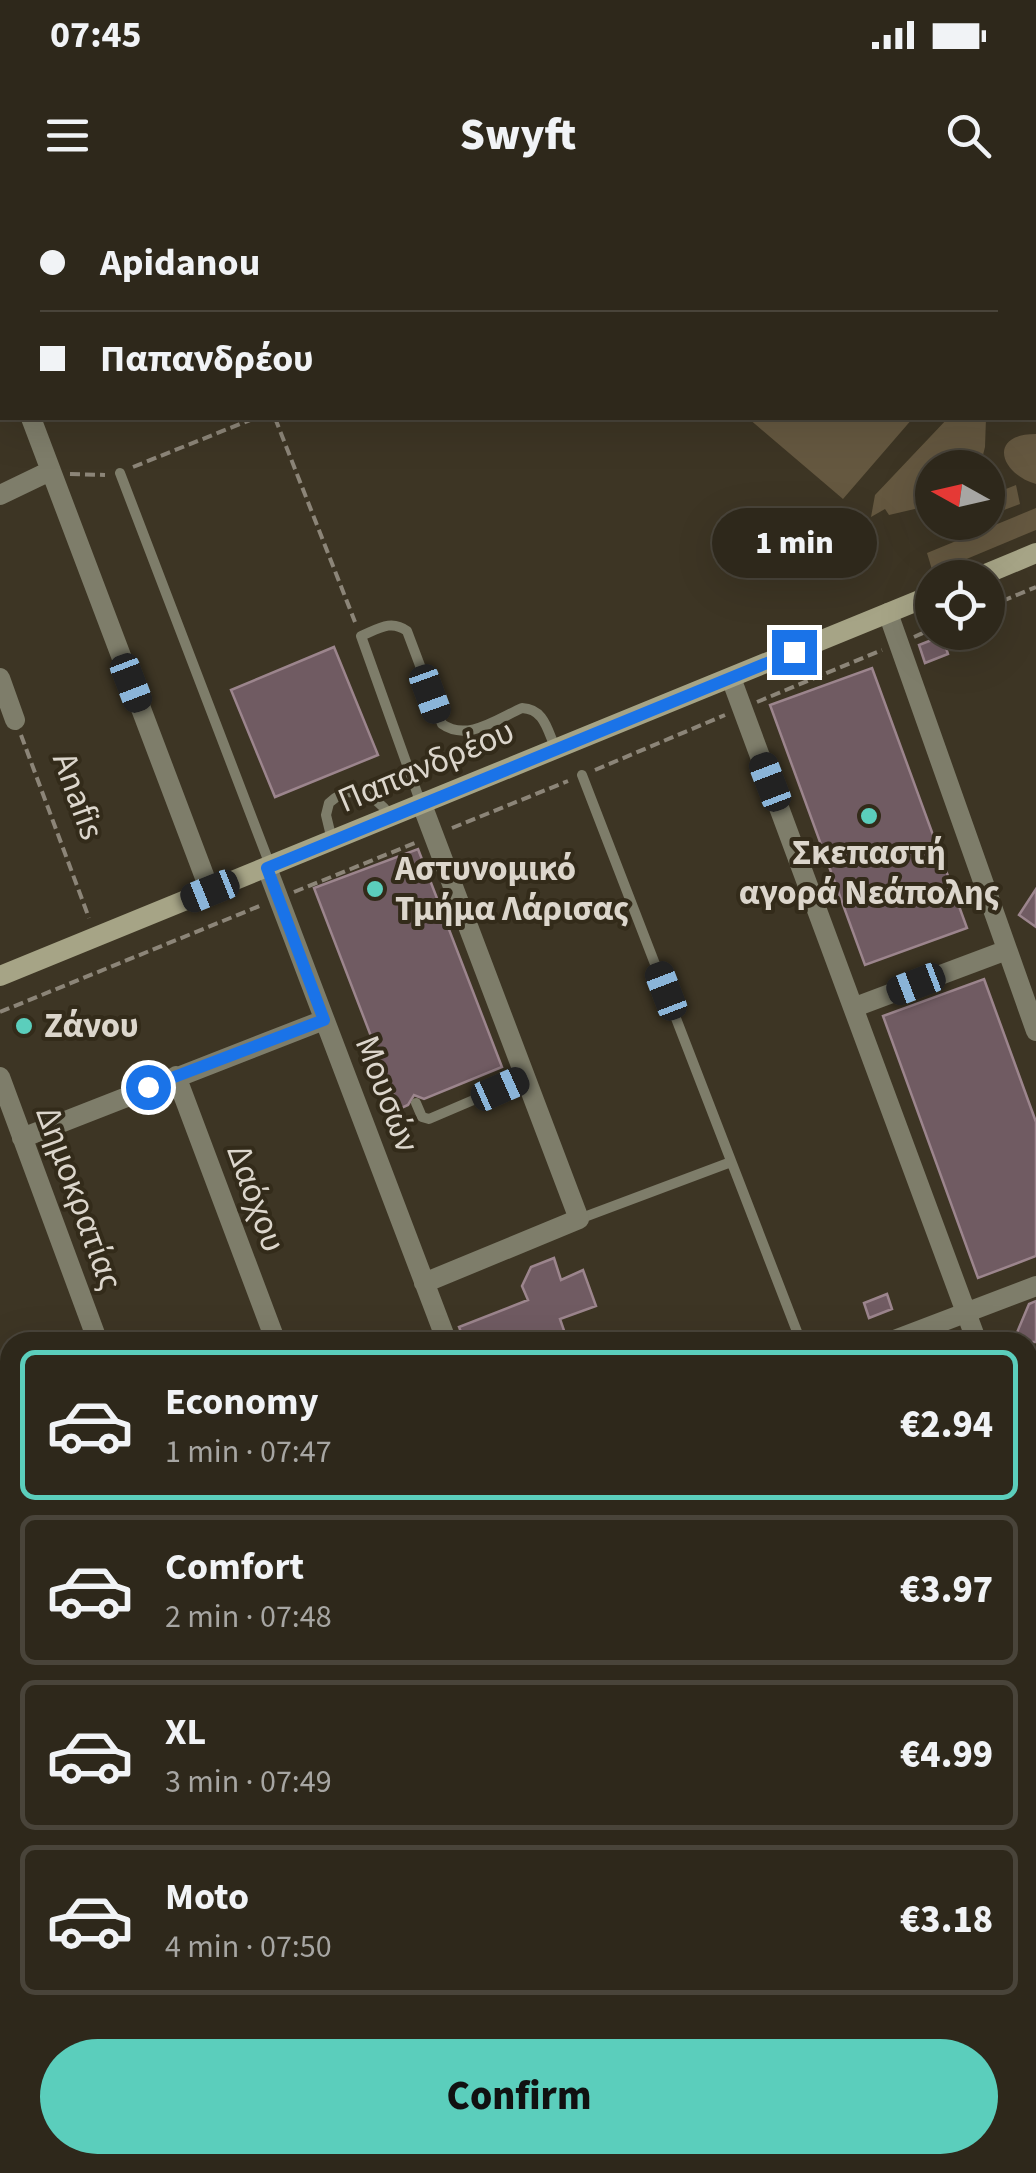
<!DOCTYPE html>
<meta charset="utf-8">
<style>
body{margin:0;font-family:"Source Sans 3",sans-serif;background:#3a3428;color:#f1f3f6;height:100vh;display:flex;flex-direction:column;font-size:38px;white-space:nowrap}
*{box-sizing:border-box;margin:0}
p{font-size:32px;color:#a7a6a3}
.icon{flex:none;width:55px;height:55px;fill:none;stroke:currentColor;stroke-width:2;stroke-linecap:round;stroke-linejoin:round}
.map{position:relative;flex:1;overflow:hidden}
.side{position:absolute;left:0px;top:1132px;width:1038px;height:842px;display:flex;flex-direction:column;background:#2e281b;border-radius:30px 30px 0 0;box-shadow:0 10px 40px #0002,0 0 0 2px #49443a}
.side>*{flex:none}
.hud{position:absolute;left:0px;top:0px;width:1038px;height:220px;box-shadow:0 10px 40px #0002,0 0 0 2px #49443a;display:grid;align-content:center;height:220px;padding:0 40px;background:#2e281b}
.needle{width:65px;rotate:278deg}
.controls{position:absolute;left:915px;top:250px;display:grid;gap:20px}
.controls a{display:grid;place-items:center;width:90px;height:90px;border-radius:50%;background:#2e281b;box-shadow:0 10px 40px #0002,0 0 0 2px #49443a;font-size:50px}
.end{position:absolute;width:45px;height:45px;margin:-22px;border:12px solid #1a73e8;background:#fff;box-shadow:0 0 0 5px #fff}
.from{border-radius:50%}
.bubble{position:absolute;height:70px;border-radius:35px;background:#2e281b;box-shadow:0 10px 40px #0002,0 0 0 2px #49443a;font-size:32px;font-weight:800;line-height:70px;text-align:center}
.car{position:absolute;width:30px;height:60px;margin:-30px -15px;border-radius:12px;box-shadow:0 0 8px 2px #0007;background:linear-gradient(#222 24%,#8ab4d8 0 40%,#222 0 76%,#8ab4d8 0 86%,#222 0)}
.hud b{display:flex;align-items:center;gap:35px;height:95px;font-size:38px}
.hud b+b{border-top:2px solid #49443a}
.hud i{width:25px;height:25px;background:#f1f3f6}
ul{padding:18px 0 0;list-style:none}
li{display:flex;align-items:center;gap:30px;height:150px;margin:0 20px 15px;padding:0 20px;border:5px solid #49443a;border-radius:15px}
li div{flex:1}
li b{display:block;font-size:38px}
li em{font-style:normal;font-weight:800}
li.active{border-color:#5bcebc}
li>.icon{width:90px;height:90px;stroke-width:1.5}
.primary-button{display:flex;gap:20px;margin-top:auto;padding:20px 40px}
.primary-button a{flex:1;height:115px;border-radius:60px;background:#5bcebc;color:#111;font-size:40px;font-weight:800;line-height:115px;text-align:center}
.status{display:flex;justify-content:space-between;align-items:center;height:70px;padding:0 50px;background:#2e281b;direction:ltr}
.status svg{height:28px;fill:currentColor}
header{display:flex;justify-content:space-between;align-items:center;height:130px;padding:0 40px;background:#2e281b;font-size:45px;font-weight:800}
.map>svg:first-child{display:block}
.green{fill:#655840}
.building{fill:#705b62;stroke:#9c858d;stroke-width:2.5}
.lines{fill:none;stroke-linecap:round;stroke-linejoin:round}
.path{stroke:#8c8578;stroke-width:4;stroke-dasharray:10 5;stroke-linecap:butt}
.lane{stroke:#7e7d6a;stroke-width:10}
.street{stroke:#7e7d6a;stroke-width:20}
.secondary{stroke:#a6a486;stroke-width:20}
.highway{stroke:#e2deb0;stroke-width:30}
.route{stroke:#1a73e8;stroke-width:12}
.poi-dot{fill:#5bcebc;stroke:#332b1a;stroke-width:4}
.labels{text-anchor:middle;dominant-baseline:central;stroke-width:8;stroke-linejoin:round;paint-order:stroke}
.street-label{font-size:35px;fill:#dcd6cc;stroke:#332b1a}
.poi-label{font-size:35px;font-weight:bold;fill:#dcd6cc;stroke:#332b1a;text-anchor:start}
</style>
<div class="status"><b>07:45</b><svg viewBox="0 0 49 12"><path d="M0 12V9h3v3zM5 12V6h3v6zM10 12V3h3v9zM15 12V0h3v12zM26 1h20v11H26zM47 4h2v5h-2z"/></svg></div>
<header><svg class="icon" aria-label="menu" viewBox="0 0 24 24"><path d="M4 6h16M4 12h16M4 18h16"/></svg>Swyft<svg class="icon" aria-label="search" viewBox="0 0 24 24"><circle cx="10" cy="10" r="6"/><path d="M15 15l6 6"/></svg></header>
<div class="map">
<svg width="1036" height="1973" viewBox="0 0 1036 1973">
<rect width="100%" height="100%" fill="#3d3524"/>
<path class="green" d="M351 0H689L682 2Z
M748 218H913L843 299Z
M948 218H986L985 247 980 267 932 268V305L889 315 885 309 871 317 875 295Z
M1036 234V284C999 273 988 234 1036 234Z
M1016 285 1020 304 988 316V296Z
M1036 308V330L933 373 927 353Z
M1036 1757V1849L1028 1843V1768Z"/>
<path class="building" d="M942 436 948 454 925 463 919 445Z
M334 447 378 555 275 597 231 490Z
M872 468 967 728 865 765 770 505Z
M418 649 502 867 424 899 414 895 408 905 399 909 314 688Z
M1036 689V727L1019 715Z
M984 779 1036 922V1056L978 1078 883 816Z
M554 1058 561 1080 583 1070 596 1106 560 1119 568 1142H465L459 1127 528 1100 522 1086 531 1067Z
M887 1094 892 1109 869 1118 864 1103Z
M1036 1101V1142H1013L1029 1104Z"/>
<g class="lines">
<path class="path" d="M205 0 206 2
M345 0 346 2
M742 2 745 0
M275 218 355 422
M133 267 255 218
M70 274 105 275
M988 407 1036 387
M914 437 932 429
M757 502 882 450
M21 535 89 718
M595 570 725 515
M452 628 568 581
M294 692 415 643
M0 812 262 705
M234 1965 236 1973"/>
<path class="lane" d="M120 273 270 665
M582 575 801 1142
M420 601 361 436C378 429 391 419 407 431L442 524C467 542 497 519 522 508 544 509 547 529 555 547
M332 640 326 615 329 603C351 582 374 594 390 615
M416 903 422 917 429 919 525 878
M579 1019 731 962"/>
<path class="street" d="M1015 2 1017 0
M0 135 2 142
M31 218 210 691
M0 295 50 271
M888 413 1036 831
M0 478 15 520
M731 478 977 1142
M421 602 579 1019 424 1083
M267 668 447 1142
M855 807 1007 750
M176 876 276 1142
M0 877 98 1142
M22 938 324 820
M889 1142 1036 1086
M1028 1279 1036 1302
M0 1340 10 1367
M1028 1431 1036 1419
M0 1478 10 1474
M0 1798 10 1825
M409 1965 412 1973
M31 1973 53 1965
M513 1973 536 1965
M668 1973 674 1965
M1002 1973 1006 1965"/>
<path class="secondary" d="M876 0 879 2
M1035 129 1036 130
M1035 152 1036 153
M976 378 1036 353
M0 776 932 395
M1028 1922 1036 1926
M1028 1951 1036 1954"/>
<path class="highway" d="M1028 1616 1036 1607
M1028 1660 1036 1648
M788 1973 794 1965
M815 1973 821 1965"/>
</g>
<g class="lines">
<path class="route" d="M148 887 324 820 267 668 794 452"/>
</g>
<g class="poi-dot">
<circle cx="869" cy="616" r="10"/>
<circle cx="375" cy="689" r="10"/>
<circle cx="24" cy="826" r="10"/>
</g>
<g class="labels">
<g class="street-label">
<text transform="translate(426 566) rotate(-23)">Παπανδρέου</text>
<text transform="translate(78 596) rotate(70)">Anafis</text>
<text transform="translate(387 894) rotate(69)">Μουσών</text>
<text transform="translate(79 998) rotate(70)">Δημοκρατίας</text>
<text transform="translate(256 998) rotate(70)">Δαόχου</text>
</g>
<g class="poi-label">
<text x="869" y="653" text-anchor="middle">Σκεπαστή<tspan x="869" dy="40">αγορά Νεάπολης</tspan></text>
<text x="395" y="669">Αστυνομικό<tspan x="395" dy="40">Τμήμα Λάρισας</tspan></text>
<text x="44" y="826">Ζάνου</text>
</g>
</g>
</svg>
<div class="controls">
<a><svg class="needle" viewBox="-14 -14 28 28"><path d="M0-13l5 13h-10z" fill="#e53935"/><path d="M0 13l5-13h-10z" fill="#a7a6a3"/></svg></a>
<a><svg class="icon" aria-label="locate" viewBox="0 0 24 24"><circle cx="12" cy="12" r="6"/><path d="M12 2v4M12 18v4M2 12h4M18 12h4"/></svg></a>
</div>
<i class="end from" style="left:148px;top:887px"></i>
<i class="end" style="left:794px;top:452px"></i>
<div class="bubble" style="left:712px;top:308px;width:165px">1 min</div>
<i class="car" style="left:131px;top:483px;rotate:159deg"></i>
<i class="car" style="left:430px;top:494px;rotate:160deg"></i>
<i class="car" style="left:770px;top:582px;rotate:339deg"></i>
<i class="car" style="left:210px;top:691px;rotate:248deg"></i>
<i class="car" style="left:916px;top:784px;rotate:249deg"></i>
<i class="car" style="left:666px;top:791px;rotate:339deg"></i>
<i class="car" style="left:500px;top:889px;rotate:66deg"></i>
<div class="hud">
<b><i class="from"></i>Apidanou</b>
<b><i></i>Παπανδρέου</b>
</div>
<section class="side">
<ul>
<li class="active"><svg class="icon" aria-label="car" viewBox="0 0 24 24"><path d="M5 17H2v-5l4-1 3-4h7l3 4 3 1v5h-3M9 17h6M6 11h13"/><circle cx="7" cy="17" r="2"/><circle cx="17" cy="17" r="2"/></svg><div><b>Economy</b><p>1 min · 07:47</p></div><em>€2.94</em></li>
<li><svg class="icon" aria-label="car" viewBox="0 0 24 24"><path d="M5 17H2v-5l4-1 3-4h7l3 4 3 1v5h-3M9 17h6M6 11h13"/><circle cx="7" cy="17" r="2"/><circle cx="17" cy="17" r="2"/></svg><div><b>Comfort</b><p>2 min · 07:48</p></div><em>€3.97</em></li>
<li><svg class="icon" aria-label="car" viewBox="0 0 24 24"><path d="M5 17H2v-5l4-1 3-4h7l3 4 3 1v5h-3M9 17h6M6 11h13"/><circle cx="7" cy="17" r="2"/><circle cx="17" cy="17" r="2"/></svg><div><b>XL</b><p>3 min · 07:49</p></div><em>€4.99</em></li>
<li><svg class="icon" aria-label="car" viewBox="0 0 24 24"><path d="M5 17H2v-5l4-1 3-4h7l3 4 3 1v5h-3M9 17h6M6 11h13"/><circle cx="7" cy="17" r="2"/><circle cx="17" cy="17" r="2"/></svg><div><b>Moto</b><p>4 min · 07:50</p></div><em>€3.18</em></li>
</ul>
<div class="primary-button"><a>Confirm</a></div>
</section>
</div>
